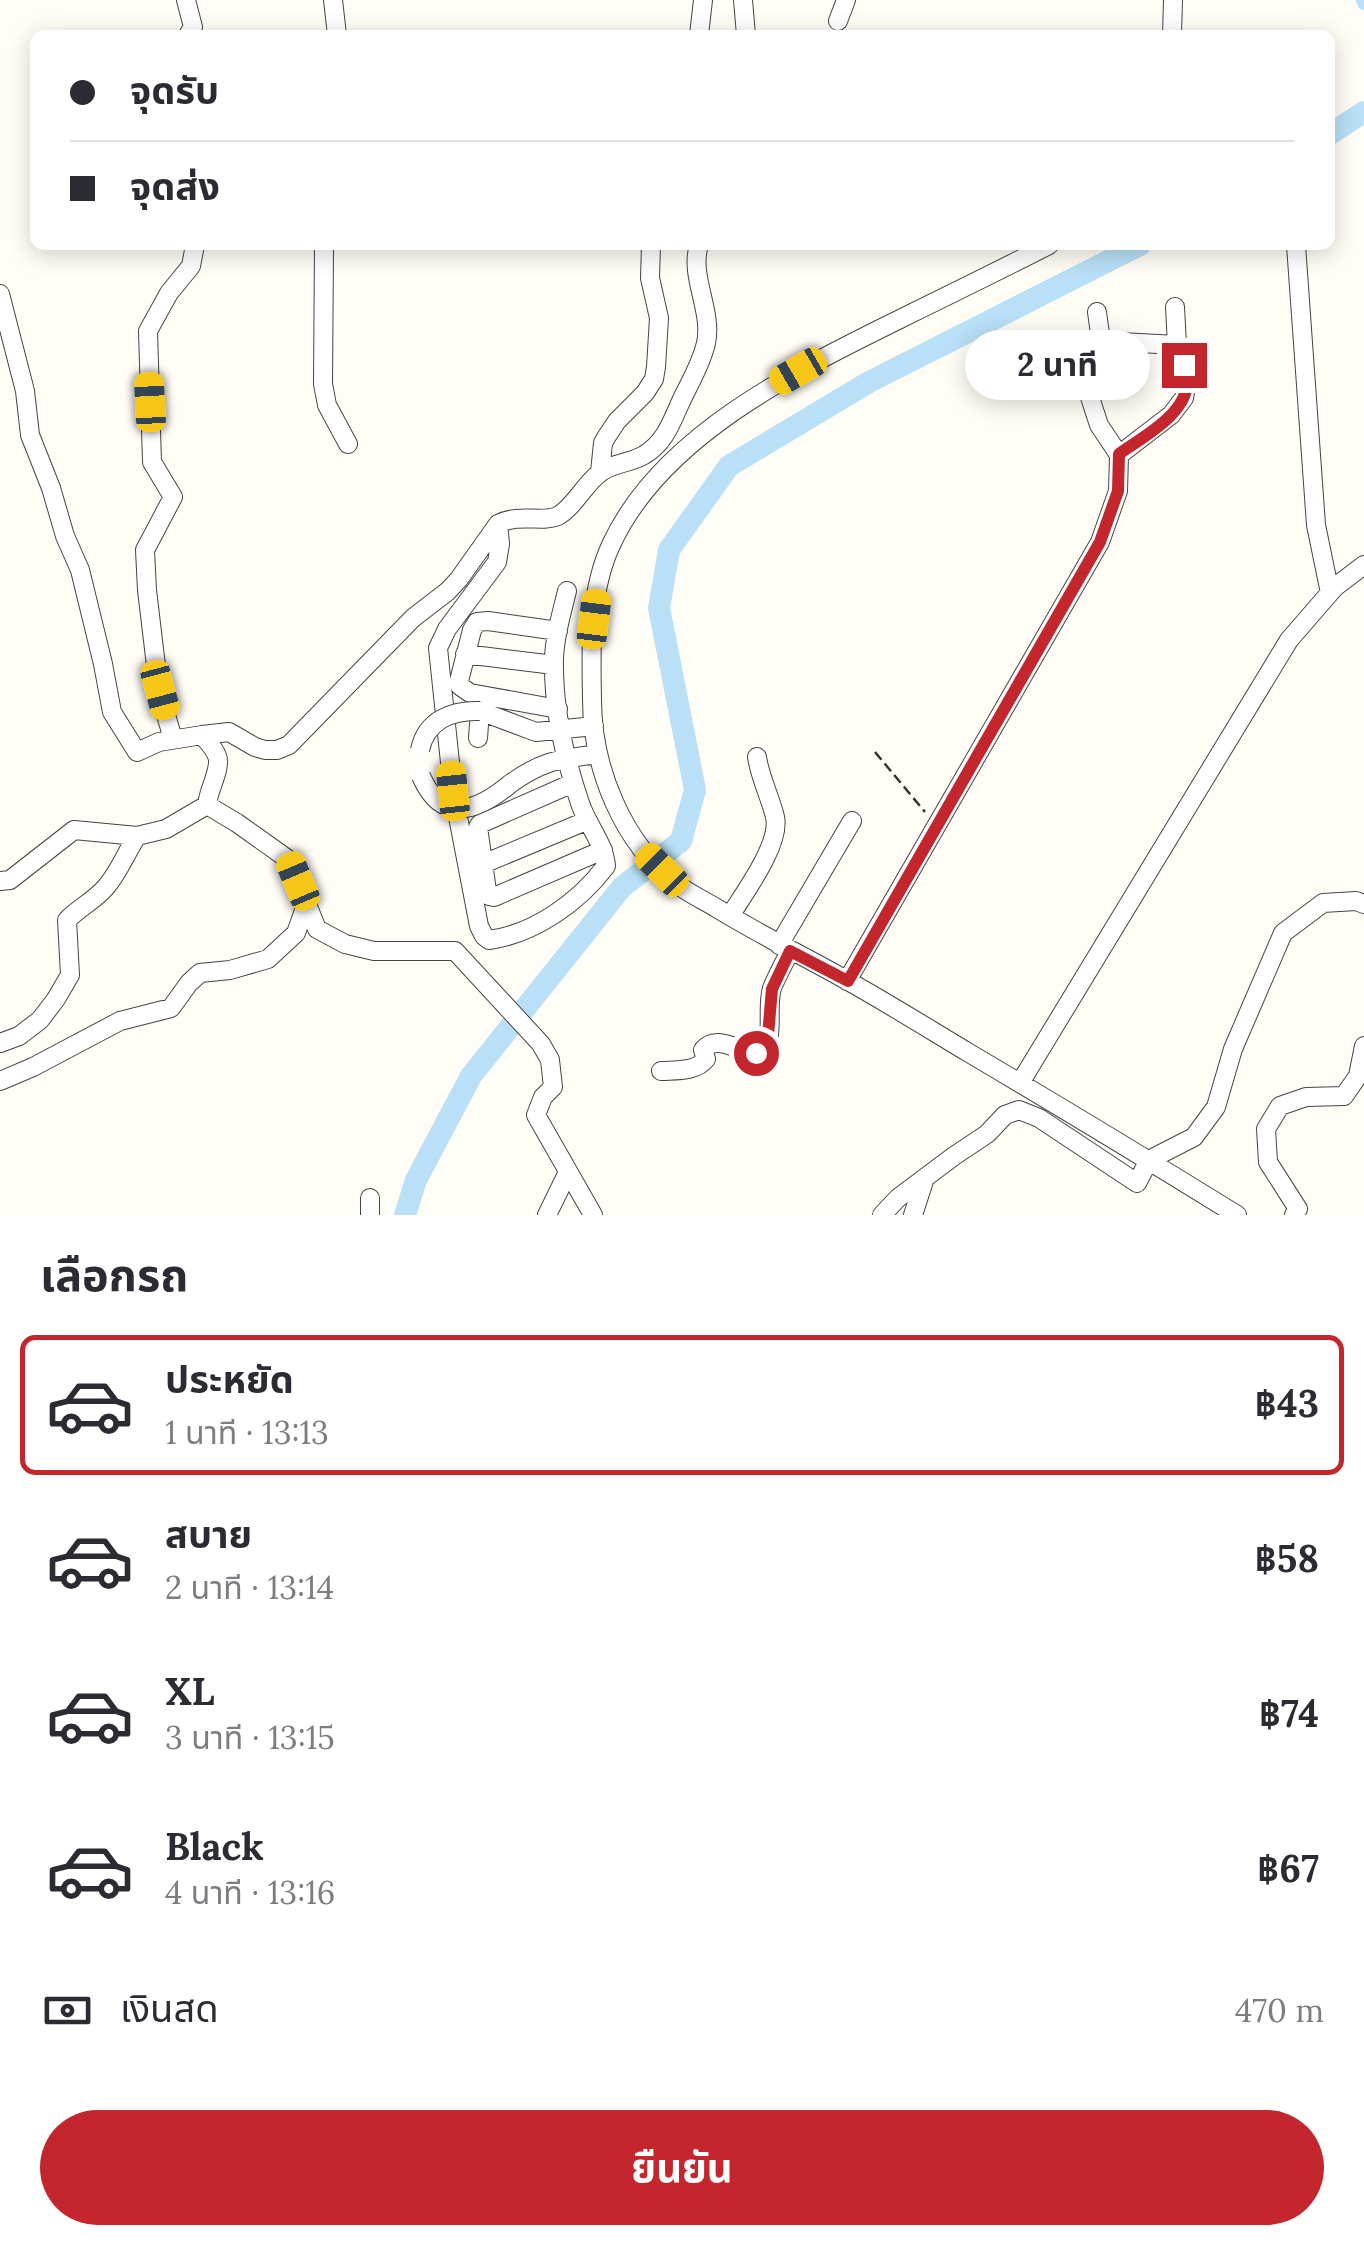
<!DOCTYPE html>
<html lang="th">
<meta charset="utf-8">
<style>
body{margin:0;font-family:Lora,"Noto Sans Thai",serif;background:#f7f7f7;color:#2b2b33;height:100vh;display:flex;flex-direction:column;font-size:38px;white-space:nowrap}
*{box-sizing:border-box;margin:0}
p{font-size:32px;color:#7c7c81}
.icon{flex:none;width:55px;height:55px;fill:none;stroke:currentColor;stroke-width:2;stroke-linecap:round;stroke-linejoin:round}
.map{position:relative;height:1215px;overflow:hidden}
.side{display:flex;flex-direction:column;background:#fff;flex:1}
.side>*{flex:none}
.guide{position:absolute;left:30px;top:30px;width:1305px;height:220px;border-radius:15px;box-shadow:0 5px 25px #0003;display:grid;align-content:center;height:220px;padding:0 40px;background:#fff}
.end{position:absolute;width:45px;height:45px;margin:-22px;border:12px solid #c4262e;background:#fff;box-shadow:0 0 0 5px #fff}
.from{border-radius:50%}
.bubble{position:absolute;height:70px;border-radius:35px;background:#fff;box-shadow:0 5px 25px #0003;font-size:32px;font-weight:700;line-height:70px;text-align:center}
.car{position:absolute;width:30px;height:60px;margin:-30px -15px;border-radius:12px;box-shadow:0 0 8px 2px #0007;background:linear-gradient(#f5c518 24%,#345 0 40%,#f5c518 0 76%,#345 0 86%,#f5c518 0)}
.guide b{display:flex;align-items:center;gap:35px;height:95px;font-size:38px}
.guide b+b{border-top:2px solid #e1e1e2}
.guide i{width:25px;height:25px;background:#2b2b33}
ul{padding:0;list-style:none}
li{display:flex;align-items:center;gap:30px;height:140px;margin:0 20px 15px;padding:0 20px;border:5px solid transparent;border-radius:15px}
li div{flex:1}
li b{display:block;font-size:38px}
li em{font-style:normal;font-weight:700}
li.on{border-color:#c4262e}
li>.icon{width:90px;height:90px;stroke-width:1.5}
h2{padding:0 40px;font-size:45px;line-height:120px}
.pay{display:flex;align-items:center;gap:25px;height:110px;padding:0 40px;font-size:38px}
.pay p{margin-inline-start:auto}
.primary-button{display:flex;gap:20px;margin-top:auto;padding:20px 40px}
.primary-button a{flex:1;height:115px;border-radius:60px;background:#c4262e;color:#fff;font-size:40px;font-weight:700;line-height:115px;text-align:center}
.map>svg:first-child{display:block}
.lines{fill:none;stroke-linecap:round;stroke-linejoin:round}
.canal{stroke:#b9e0f7;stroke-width:14}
.river{stroke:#b9e0f7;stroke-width:22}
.minor-casing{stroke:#444;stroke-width:20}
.path{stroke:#333;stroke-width:2.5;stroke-dasharray:10 5;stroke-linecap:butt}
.minor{stroke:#fff;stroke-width:18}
.minor-bridge-casing{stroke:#444;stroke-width:20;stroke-linecap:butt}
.minor-bridge{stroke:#fff;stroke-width:18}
.route{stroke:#c4262e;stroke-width:12}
</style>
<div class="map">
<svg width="1364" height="1215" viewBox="0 0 1364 1215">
<rect width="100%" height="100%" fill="#fffdf5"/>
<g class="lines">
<path class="canal" d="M1363 0 1364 3"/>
<path class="river" d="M1330 134 1364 112
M405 1215 416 1180 471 1076 622 887 681 841 695 790 659 608 669 550 729 466 869 382 1140 245"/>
<g class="minor-casing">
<path id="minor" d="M186 0 193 27 188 35
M333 0 337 35
M743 0 746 35
M838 21 846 0
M699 35 703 0
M1172 35 1173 0
M324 245 323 384 327 405 348 444
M1049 245C1000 270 951 294 902 318 799 369 661 435 611 545 589 592 591 649 592 699 592 767 622 843 678 885 690 894 705 901 718 909 761 935 805 957 848 981 889 1004 929 1029 969 1053 1059 1106 1148 1160 1237 1215
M1296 245 1316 525 1330 593
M0 294 25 391 30 435 51 488 65 536 80 570 103 664 112 712 137 752 159 742 202 735
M1097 312 1101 341
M1119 455 1171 415 1184 398 1187 381 1177 345 1175 307
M600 472 603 443 607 436 617 421 645 393 654 379 656 367 659 318 650 278 651 245
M498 524 500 544 497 562 447 629 438 648 453 791 479 926 484 936 489 940C534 934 579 902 606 866 604 842 587 825 580 803 565 759 554 714 554 667 553 642 561 616 567 591
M558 631 488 621 477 622 472 630 459 681 460 686 470 693 558 709
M465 654 554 665
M478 738 480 711 536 732 594 726
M173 739 159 691 147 590 145 550 173 497 152 462 148 331 169 293 191 266 195 245
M573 783 480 824 478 827 487 891 489 896 494 897 603 850
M510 784C543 760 558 760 597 754
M207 805 237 823 289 860 317 929 345 944 374 951H455L541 1044 550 1060 553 1087 543 1097 536 1115 593 1215
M483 864 586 821
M0 881 10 880 74 830 137 836
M730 916C744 893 781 844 775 817 770 796 760 778 757 757
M779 945 852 821
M847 981 1100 542 1118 491 1119 455 1099 425 1084 379V365L1088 351 1101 341 1177 345
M0 1043 19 1036 40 1020 56 999 70 975 67 920C79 908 95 900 106 887 119 872 126 853 137 836L166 829 207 805C208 790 222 768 217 756 215 749 207 741 202 735L229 732 255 747 265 750H277L289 745 413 618 448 591 459 579 498 524C519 513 543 523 558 516 575 506 585 483 601 472 613 463 631 463 644 455 668 441 673 416 685 393 693 377 702 361 706 343 713 311 689 276 699 245
M661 1071C676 1070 696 1072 706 1059L703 1050C718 1032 739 1055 763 1051 775 1034 766 1008 772 988 777 976 784 963 790 951
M0 1081 33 1067 120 1021 171 1008 189 983 200 973 230 970 268 959 296 933 307 902
M1020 1083 1289 640 1335 587 1364 565
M370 1198V1215
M547 1215 568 1172
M882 1215 898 1198 954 1156 987 1134 1005 1115 1019 1110 1039 1118 1137 1183 1149 1160 1194 1137 1216 1107 1233 1049 1283 933 1323 903 1356 901 1364 904
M913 1215 925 1178
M1294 1215 1298 1209 1268 1162 1266 1129 1280 1106 1306 1097 1344 1096 1358 1076 1364 1046"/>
</g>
<path class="path" d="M875 752 925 812"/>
<use href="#minor" class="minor"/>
<g class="minor-bridge-casing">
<path id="minor-bridge" d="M420 750C426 720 452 710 480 711
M421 776C442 825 478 811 510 784"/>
</g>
<use href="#minor-bridge" class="minor-bridge"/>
</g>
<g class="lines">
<path class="route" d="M756 1053 763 1052 767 1047 772 989 790 951 848 981 1100 542 1118 491 1119 454C1142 437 1188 414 1187 381 1187 380 1184 366 1184 365"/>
</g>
</svg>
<i class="end from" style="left:756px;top:1053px"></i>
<i class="end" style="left:1184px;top:365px"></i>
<div class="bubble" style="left:965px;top:330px;width:185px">2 นาที</div>
<i class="car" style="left:798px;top:371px;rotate:240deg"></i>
<i class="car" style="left:150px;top:402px;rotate:357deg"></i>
<i class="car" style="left:594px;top:619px;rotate:7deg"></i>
<i class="car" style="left:160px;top:690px;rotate:165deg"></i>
<i class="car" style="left:453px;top:791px;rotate:354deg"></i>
<i class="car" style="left:662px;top:870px;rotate:315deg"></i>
<i class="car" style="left:298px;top:881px;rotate:337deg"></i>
<div class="guide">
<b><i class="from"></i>จุดรับ</b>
<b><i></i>จุดส่ง</b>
</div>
</div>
<section class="side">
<h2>เลือกรถ</h2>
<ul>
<li class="on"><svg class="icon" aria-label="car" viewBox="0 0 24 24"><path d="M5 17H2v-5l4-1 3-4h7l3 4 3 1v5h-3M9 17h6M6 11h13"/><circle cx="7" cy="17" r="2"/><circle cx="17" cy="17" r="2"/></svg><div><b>ประหยัด</b><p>1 นาที · 13:13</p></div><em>฿43</em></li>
<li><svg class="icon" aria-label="car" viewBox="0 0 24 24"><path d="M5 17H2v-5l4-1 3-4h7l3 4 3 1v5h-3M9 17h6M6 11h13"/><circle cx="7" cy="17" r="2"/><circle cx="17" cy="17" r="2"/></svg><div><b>สบาย</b><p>2 นาที · 13:14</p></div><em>฿58</em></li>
<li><svg class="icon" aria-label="car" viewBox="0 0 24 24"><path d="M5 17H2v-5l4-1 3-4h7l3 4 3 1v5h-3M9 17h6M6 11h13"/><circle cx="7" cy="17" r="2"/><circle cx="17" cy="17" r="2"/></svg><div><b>XL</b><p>3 นาที · 13:15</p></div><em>฿74</em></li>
<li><svg class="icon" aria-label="car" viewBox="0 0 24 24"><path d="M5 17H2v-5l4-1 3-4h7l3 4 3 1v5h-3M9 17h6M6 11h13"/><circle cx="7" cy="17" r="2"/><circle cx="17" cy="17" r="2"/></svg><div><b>Black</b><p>4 นาที · 13:16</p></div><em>฿67</em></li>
</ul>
<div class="pay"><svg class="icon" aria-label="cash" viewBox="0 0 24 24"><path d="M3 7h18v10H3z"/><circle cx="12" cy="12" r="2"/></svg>เงินสด<p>470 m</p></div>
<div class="primary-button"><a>ยืนยัน</a></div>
</section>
